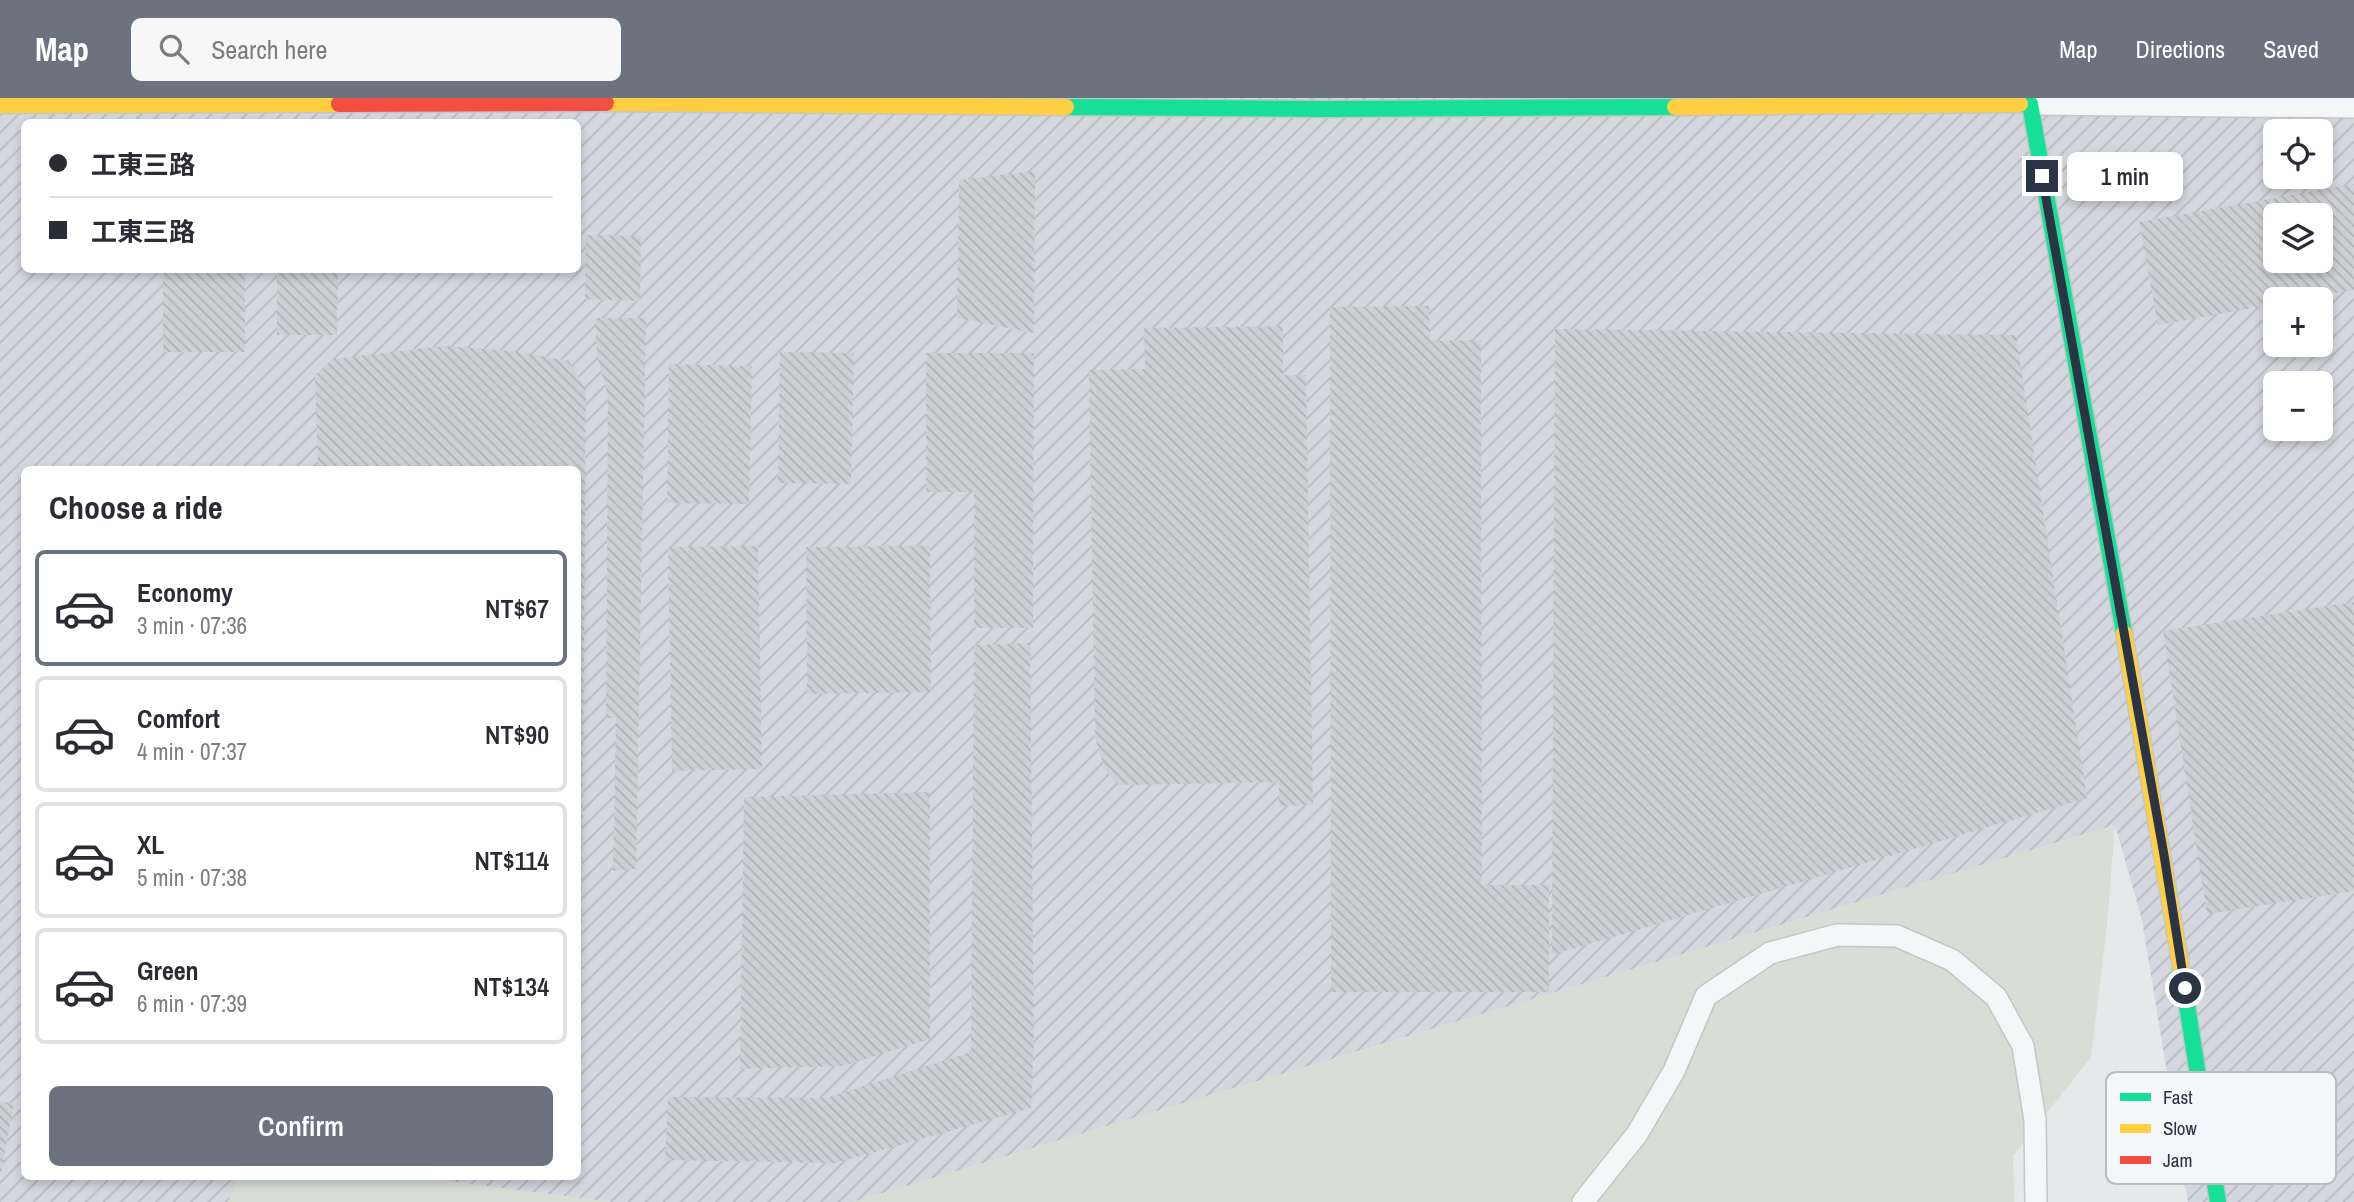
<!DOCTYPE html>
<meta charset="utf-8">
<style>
body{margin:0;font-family:"Archivo Narrow","Noto Sans TC",sans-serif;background:#f7f7f7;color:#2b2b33;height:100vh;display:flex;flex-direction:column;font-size:26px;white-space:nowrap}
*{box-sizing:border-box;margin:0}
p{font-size:23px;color:#7c7c81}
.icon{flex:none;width:38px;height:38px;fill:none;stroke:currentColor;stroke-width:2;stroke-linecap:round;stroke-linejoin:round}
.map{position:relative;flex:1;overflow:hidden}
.sheet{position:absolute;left:21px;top:368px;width:560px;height:714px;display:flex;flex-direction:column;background:#fff;border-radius:10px;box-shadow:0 4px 10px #0003}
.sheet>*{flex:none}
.guide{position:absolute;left:21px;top:21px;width:560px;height:154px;border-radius:10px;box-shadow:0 4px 10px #0003;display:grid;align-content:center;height:154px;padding:0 28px;background:#fff}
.tools{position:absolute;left:2263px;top:21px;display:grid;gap:14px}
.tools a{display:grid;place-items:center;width:70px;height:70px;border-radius:10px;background:#fff;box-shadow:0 4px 10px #0003;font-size:35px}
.end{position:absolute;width:32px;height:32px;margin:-16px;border:9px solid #2b3445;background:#fff;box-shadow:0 0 0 4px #fff}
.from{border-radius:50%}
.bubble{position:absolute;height:49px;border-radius:10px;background:#fff;box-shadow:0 4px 10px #0003;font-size:23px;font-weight:600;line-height:49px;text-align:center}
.guide b{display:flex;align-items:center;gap:24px;height:66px;font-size:26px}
.guide b+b{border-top:2px solid #e1e1e2}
.guide i{width:18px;height:18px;background:#2b2b33}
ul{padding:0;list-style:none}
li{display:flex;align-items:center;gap:21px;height:116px;margin:0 14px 10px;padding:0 14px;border:4px solid #e1e1e2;border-radius:10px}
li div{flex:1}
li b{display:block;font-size:26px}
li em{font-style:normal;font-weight:600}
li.active{border-color:#6c737f}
li>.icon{width:63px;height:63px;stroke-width:1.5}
h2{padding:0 28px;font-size:32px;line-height:84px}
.primary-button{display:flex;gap:14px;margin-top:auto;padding:14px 28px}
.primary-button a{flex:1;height:80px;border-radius:10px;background:#6c737f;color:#fff;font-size:28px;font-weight:600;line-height:80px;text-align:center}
header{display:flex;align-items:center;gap:42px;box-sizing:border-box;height:98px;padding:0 35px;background:#6c737f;color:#fff}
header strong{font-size:33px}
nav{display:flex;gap:38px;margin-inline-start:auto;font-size:24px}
.search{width:490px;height:63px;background:#f7f7f7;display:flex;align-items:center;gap:18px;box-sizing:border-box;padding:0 24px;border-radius:10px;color:#7c7c81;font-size:26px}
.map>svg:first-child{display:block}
.industrial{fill:url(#industrial-furrows);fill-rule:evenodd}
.park{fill:#d6ded6}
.building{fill:url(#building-back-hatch);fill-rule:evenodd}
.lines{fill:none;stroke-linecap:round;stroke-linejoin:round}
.lane-casing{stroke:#c4c6c8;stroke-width:24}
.fast-casing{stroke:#c4c6c8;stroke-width:19}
.slow-casing{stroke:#c4c6c8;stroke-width:19}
.jam-casing{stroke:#c4c6c8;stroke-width:19}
.lane{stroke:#f5f6f7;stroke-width:21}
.fast{stroke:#16e098;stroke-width:16}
.slow{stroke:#ffcf43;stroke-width:16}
.jam{stroke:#f24e42;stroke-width:16}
.route{stroke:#2b3445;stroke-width:9}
.key{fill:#f4f6f9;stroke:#b8bcc3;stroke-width:2}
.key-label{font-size:19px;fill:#2b3445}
</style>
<header>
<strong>Map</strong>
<div class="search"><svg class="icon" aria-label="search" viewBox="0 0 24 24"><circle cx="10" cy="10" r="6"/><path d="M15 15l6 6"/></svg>Search here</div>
<nav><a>Map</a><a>Directions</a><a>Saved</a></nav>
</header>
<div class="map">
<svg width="2354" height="1104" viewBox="0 0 2354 1104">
<defs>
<pattern id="industrial-furrows" width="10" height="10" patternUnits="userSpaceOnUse" patternTransform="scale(1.75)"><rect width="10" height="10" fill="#d4d7dd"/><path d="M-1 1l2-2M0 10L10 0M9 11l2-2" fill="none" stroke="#b6b9bf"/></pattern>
<pattern id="building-back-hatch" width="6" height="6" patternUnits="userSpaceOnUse" patternTransform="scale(1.75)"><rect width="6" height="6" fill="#ced0d3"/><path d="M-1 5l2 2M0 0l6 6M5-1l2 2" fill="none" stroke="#b1b3b6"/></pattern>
</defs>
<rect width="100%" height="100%" fill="#e6e8ea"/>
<path class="industrial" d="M0 0H2354V1104H2188L2142 822 2115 727 853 1104H612L403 1078H578V371H24V1078H240L228 1104H0ZM24 24H578V172H24ZM2275 33H2320V79H2275ZM2275 117H2320V163H2275ZM2275 201H2320V247H2275ZM2275 285H2320V331H2275Z"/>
<path class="park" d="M2115 727 2107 827 2091 959 2013 1058 2014 1104H853Z
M240 1078H403L612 1104H228Z"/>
<path class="building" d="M1035 73 1034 235 957 220 959 82Z
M2354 86V192L2302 201H2275V206L2158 227 2139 124ZM2275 117H2320V163H2275Z
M586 137 641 138 640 203 585 201Z
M163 172H245V254H163Z
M277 172H338L337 237H277Z
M1429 208 1430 243 1481 242 1482 787H1549V894H1331L1330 209Z
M595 220H646L636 771 613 773 616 620H606L608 298 597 257Z
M1283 228V277H1306L1313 707 1279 708V684L1118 687 1105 671 1095 640 1089 272 1145 271 1144 230Z
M1555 231 2016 237 2087 700 1552 857Z
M443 248 512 253 569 263 586 292 580 1048H578V371H318L315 277 333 261Z
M780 254 854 255 851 386 778 385Z
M926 255H1034L1033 530H974V394H926Z
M669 266 752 268 749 406 667 405Z
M758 448 762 671 672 673 668 449Z
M930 448 931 594 807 596 806 449Z
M2354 504V793L2207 816 2163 533Z
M1030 545 1034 938 1031 1010 836 1065 665 1062 668 999 826 1000 971 954 974 547Z
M930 694V941L843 968 740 971 744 699Z
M0 1003 14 1006 1 1075H0Z"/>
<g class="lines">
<g class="lane-casing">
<path id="lane" d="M2031 0 2030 6 2354 9
M1583 1104 1637 1036 1674 973 1706 898 1770 855 1837 837 1897 838 1952 862 1996 899 2023 948 2035 1022 2036 1104"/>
</g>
<g class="fast-casing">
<path id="fast" d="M2020 6H2030L2124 535
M1066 9 1323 11 1675 9
M2181 869 2218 1104"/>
</g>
<g class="slow-casing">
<path id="slow" d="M606 5 1066 9
M0 7 339 6
M1675 9 2020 6
M2124 535 2181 869"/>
</g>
<g class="jam-casing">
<path id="jam" d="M339 6 606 5"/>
</g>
<use href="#lane" class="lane"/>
<use href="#fast" class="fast"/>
<use href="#slow" class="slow"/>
<use href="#jam" class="jam"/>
</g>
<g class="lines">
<path class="route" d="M2042 78 2164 757 2185 890"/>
</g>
<rect x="2106" y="974" width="230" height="112" rx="10" class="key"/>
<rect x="2120" y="995" width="31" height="8" fill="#16e098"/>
<rect x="2120" y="1026" width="31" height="9" fill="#ffcf43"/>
<rect x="2120" y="1058" width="31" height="8" fill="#f24e42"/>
<g class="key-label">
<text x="2163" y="1006">Fast</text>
<text x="2163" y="1037">Slow</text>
<text x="2163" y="1069">Jam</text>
</g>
</svg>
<div class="tools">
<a><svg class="icon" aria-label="locate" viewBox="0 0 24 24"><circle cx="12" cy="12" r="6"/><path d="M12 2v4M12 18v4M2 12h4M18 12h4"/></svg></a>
<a><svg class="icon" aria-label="layers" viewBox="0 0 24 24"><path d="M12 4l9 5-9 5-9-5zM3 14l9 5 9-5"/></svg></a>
<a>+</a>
<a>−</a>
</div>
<i class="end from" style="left:2185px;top:890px"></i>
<i class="end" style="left:2042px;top:78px"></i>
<div class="bubble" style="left:2067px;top:54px;width:116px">1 min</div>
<div class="guide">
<b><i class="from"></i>工東三路</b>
<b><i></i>工東三路</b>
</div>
<section class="sheet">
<h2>Choose a ride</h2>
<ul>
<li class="active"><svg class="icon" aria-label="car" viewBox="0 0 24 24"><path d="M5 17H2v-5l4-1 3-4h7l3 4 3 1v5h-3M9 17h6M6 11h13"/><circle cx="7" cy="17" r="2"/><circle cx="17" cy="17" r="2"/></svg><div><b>Economy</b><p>3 min · 07:36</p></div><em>NT$67</em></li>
<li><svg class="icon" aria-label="car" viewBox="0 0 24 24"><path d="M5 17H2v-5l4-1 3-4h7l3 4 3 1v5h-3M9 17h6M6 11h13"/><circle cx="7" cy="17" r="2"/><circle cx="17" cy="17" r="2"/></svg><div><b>Comfort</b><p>4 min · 07:37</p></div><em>NT$90</em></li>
<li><svg class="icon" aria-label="car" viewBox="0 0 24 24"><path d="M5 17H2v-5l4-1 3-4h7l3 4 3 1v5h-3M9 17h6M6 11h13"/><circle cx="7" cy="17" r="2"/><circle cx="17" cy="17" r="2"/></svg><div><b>XL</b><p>5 min · 07:38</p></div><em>NT$114</em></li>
<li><svg class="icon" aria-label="car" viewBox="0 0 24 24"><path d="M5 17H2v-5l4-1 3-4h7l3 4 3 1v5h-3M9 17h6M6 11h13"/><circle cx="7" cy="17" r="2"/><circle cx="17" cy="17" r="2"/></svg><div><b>Green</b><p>6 min · 07:39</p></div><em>NT$134</em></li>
</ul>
<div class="primary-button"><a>Confirm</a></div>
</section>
</div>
